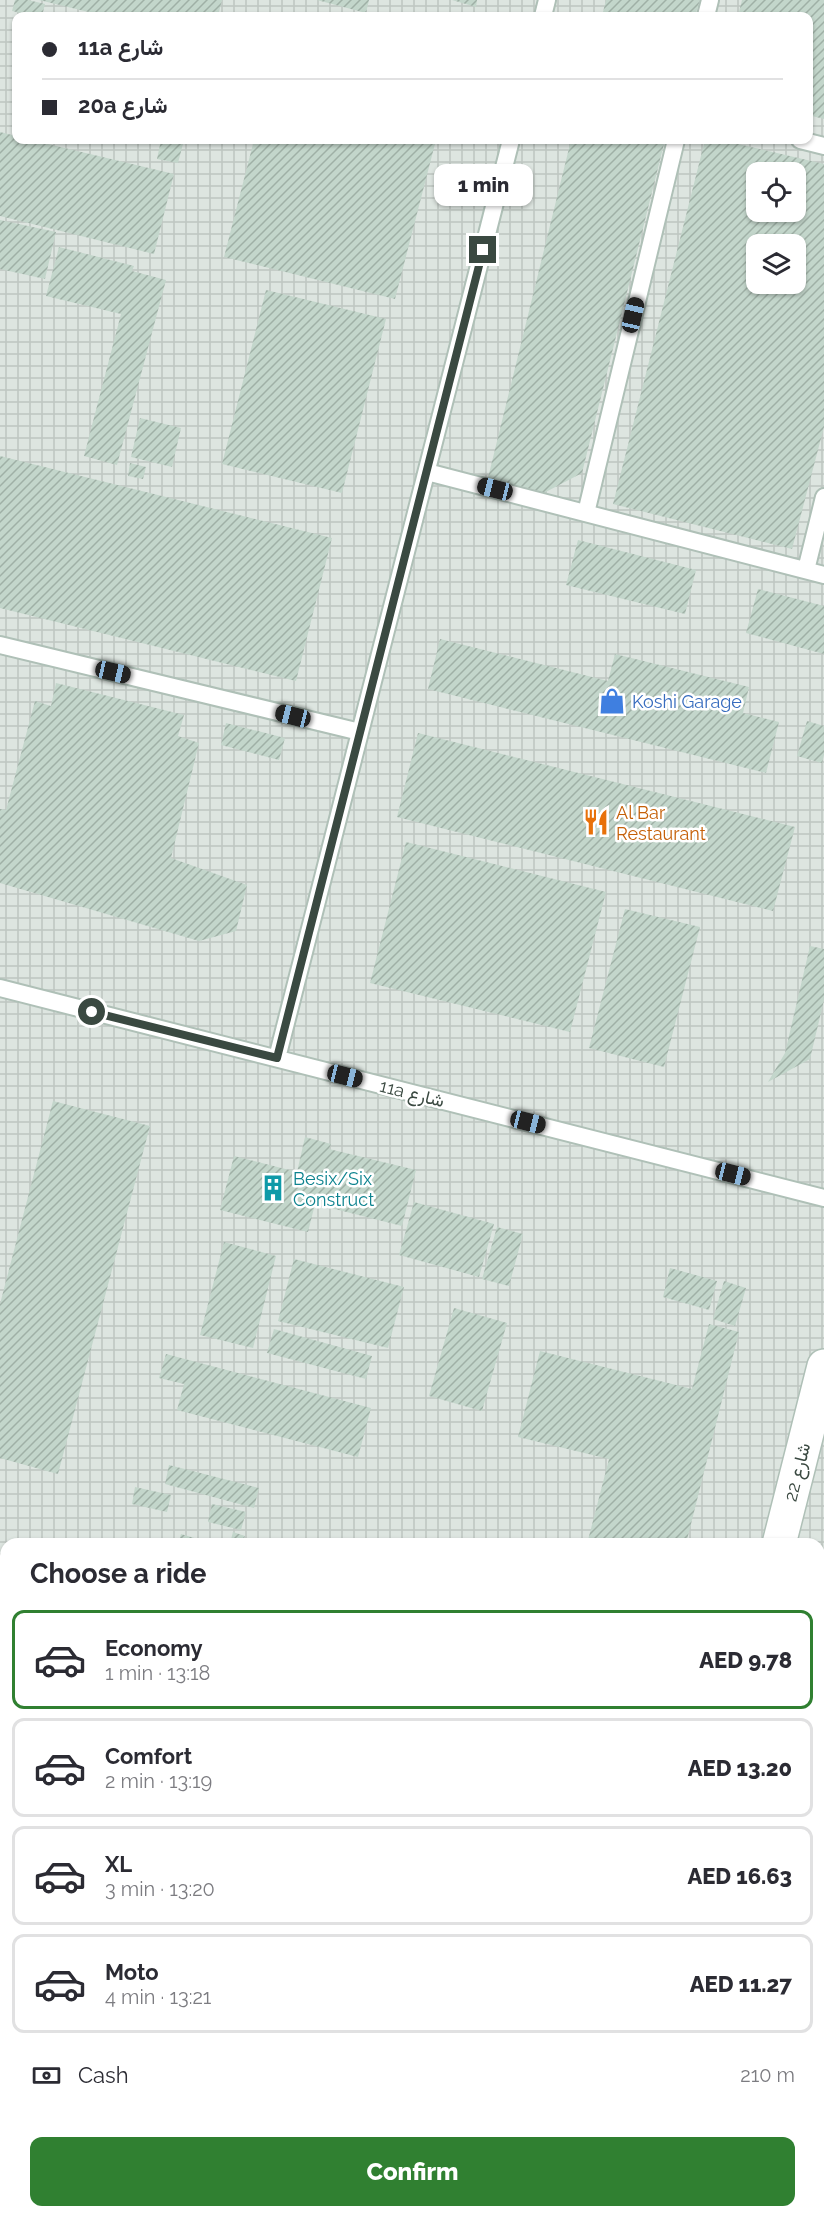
<!DOCTYPE html>
<meta charset="utf-8">
<style>
body{margin:0;font-family:Raleway,Vazirmatn,sans-serif;background:#f2f2f3;color:#2b2b33;height:100vh;display:flex;flex-direction:column;font-size:22px;white-space:nowrap}
*{box-sizing:border-box;margin:0}
p{font-size:20px;color:#7c7c81}
.icon{flex:none;width:33px;height:33px;fill:none;stroke:currentColor;stroke-width:2;stroke-linecap:round;stroke-linejoin:round}
.map{position:relative;flex:1;overflow:hidden}
.details{position:absolute;left:0px;top:1538px;width:825px;height:680px;display:flex;flex-direction:column;background:#fff;border-radius:18px 18px 0 0;box-shadow:0 2px 4px #0004}
.details>*{flex:none}
.top-card{position:absolute;left:12px;top:12px;width:801px;height:132px;border-radius:12px;box-shadow:0 2px 4px #0004;display:grid;align-content:center;height:132px;padding:0 30px;background:#fff}
.controls{position:absolute;left:746px;top:162px;display:grid;gap:12px}
.controls a{display:grid;place-items:center;width:60px;height:60px;border-radius:12px;background:#fff;box-shadow:0 2px 4px #0004;font-size:30px}
.end{position:absolute;width:27px;height:27px;margin:-14px;border:8px solid #3a4941;background:#fff;box-shadow:0 0 0 3px #fff}
.from{border-radius:50%}
.bubble{position:absolute;height:42px;border-radius:12px;background:#fff;box-shadow:0 2px 4px #0004;font-size:20px;font-weight:800;line-height:42px;text-align:center}
.car{position:absolute;width:18px;height:36px;margin:-18px -9px;border-radius:8px;box-shadow:0 0 4px 2px #0007;background:linear-gradient(#222 24%,#8ab4d8 0 40%,#222 0 76%,#8ab4d8 0 86%,#222 0)}
.top-card b{display:flex;align-items:center;gap:21px;height:57px;font-size:22px}
.top-card b+b{border-top:2px solid #e1e1e2}
.top-card i{width:15px;height:15px;background:#2b2b33}
ul{padding:0;list-style:none}
li{display:flex;align-items:center;gap:18px;height:99px;margin:0 12px 9px;padding:0 18px;border:3px solid #e1e1e2;border-radius:12px}
li div{flex:1}
li b{display:block;font-size:22px}
li em{font-style:normal;font-weight:800}
li.selected{border-color:#308031}
li>.icon{width:54px;height:54px;stroke-width:1.5}
h2{padding:0 30px;font-size:27px;line-height:72px}
.pay{display:flex;align-items:center;gap:15px;height:66px;padding:0 30px;font-size:22px}
.pay p{margin-inline-start:auto}
.primary-button{display:flex;gap:12px;margin-top:auto;padding:12px 30px}
.primary-button a{flex:1;height:69px;border-radius:12px;background:#308031;color:#fff;font-size:24px;font-weight:800;line-height:69px;text-align:center}
.map>svg:first-child{display:block}
.industrial{fill:url(#industrial-grid);fill-rule:evenodd}
.building{fill:url(#building-hatch);fill-rule:evenodd}
.lines{fill:none;stroke-linecap:round;stroke-linejoin:round}
.lane-casing{stroke:#afc0b7;stroke-width:20}
.street-casing{stroke:#afc0b7;stroke-width:36}
.lane{stroke:#fff;stroke-width:16}
.street{stroke:#fff;stroke-width:33}
.route{stroke:#3a4941;stroke-width:8}
.labels{text-anchor:middle;dominant-baseline:central;stroke-width:5;stroke-linejoin:round;paint-order:stroke}
.shop-label{font-size:18px;fill:#366cbe;stroke:#fff;text-anchor:start}
.food-label{font-size:18px;fill:#c56008;stroke:#fff;text-anchor:start}
.street-label{font-size:18px;fill:#3a4941;stroke:#fff}
.culture-label{font-size:18px;fill:#0d838f;stroke:#fff;text-anchor:start}
</style>
<div class="map">
<svg width="824" height="2216" viewBox="0 0 824 2216">
<defs>
<pattern id="industrial-grid" width="8" height="8" patternUnits="userSpaceOnUse" patternTransform="scale(1.5)"><rect width="8" height="8" fill="#dde5e0"/><path d="M0 4h8M4 0v8" fill="none" stroke="#bec6c1"/></pattern>
<pattern id="building-hatch" width="6" height="6" patternUnits="userSpaceOnUse" patternTransform="scale(1.5)"><rect width="6" height="6" fill="#c3d6cb"/><path d="M-1 1l2-2M0 6l6-6M5 7l2-2" fill="none" stroke="#9fb0a6"/></pattern>
</defs>
<rect width="100%" height="100%" fill="#ecf5f1"/>
<path class="industrial" d="M0 0H824V2216H0ZM16 16H808V140H16ZM756 172H795V212H756ZM756 244H795V284H756ZM6 1544H819V2211H6Z"/>
<path class="building" d="M15 0H28L45 4 42 16H33L12 11Z
M39 0H222L218 16H105Z
M317 0H369L366 13Z
M452 0H477L476 7Z
M606 0H700L695 16H602Z
M742 0H824V119L808 115V16H738Z
M0 132 16 136V140H31L174 174 154 254 0 216Z
M161 140H184L178 163 157 159Z
M254 140H436L395 299 224 257Z
M571 140H665L582 473 540 495 487 482Z
M705 140H721L824 164V427L792 549 613 504ZM756 172H795V212H756ZM756 244H795V284H756Z
M0 220 56 232 45 279 0 269Z
M59 247 134 266 132 271 166 280 117 465 84 456 121 314 46 296Z
M266 290 386 319 342 493 222 464Z
M140 418 181 428 172 467 131 457Z
M0 456 332 538 296 681 0 608Z
M130 463 146 467 143 479 128 476Z
M578 540 696 570 685 614 566 585Z
M758 589 824 606V654L746 633Z
M440 639 608 681 615 654 749 687 743 713 779 722 766 773 428 689Z
M56 683 184 715 178 736 199 743 171 858 247 885 236 931 199 941 0 883V809L6 810 35 701 51 706Z
M807 721 824 726V755L822 763 797 756Z
M226 723 285 738 279 760 221 745Z
M418 733 795 827 773 911 397 817Z
M406 842 606 892 570 1032 370 983Z
M625 909 700 927 664 1067 589 1048Z
M810 946 824 949V1000L810 1059 768 1082 785 1053Z
M53 1101 150 1126 58 1474 0 1458V1304Z
M305 1137 331 1144 329 1149 416 1170 402 1226 315 1204 308 1232 220 1210 234 1156 297 1172Z
M414 1202 494 1224 479 1277 399 1255Z
M497 1227 523 1234 509 1286 482 1279Z
M224 1242 276 1256 253 1348 200 1335Z
M294 1259 404 1287 388 1348 278 1321Z
M670 1268 717 1281 709 1310 663 1297Z
M724 1281 746 1288 735 1326 713 1319Z
M454 1308 507 1323 482 1411 429 1396Z
M709 1324 739 1332 686 1544H587L609 1459 518 1437 540 1351 692 1389Z
M274 1329 372 1356 366 1379 267 1353Z
M166 1354 371 1408 358 1457 177 1410 184 1384 159 1378Z
M169 1465 259 1488 254 1508 165 1484Z
M135 1487 171 1495 167 1512 132 1504Z
M212 1504 246 1512 241 1530 208 1522Z
M233 1532 245 1536 242 1544 230 1543Z
M181 1534 211 1543V1544H178Z
M2 1585 6 1586V1622L3 1621 0 1629Z
M6 1627V1646L0 1643Z
M0 1653 6 1655V1666L1 1687Z
M822 1711 824 1712V1806L819 1805V1724Z
M819 1868 824 1869V1943L819 1941Z
M487 2211H511L510 2216H485Z"/>
<g class="lines">
<g class="lane-casing">
<path id="lane" d="M543 16 547 0
M706 16 710 0
M800 140 824 146
M427 472 824 575
M586 513 676 140
M806 570 824 497
M0 645 360 732
M0 988 824 1198
M277 1058 511 140
M819 1853 824 1854
M819 2181 824 2182"/>
</g>
<g class="street-casing">
<path id="street" d="M779 1544 824 1366
M608 2216 609 2211"/>
</g>
<use href="#lane" class="lane"/>
<use href="#street" class="street"/>
</g>
<g class="lines">
<path class="route" d="M92 1012 277 1058 483 250"/>
</g>
<defs>
<g id="shop-bare" transform="scale(2.07)"><path d="M-5-2.5h2.3a2.7 3.5 0 0 1 5.4 0H5L5.5 6h-11ZM-1.5-2.5h3a1.5 2.3 0 0 0-3 0Z" fill="#3f7fe0" stroke="#fff" stroke-width="2.5" paint-order="stroke"/></g>
<g id="restaurant-bare" transform="scale(2.07)"><path d="M-5-6h1v4h1v-4h1v4h1v-4h1v5L-1.5 .5V6h-2V.5L-5-1ZM5-6V6H3V1.5H1.5Q1.5-4 5-6Z" fill="#e8710a" stroke="#fff" stroke-width="2.5" paint-order="stroke"/></g>
<g id="building-bare" transform="scale(2.07)"><path d="M-4-6H4V6H1V3H-1V6H-4ZM-2.5-4.3h1.7v1.8h-1.7ZM.8-4.3h1.7v1.8H.8ZM-2.5-1h1.7V.8h-1.7ZM.8-1h1.7V.8H.8Z" fill="#0f9aa8" stroke="#fff" stroke-width="2.5" paint-order="stroke"/></g>
</defs>
<g fill-rule="evenodd">
<use href="#shop-bare" x="612" y="701"/>
<use href="#restaurant-bare" x="596" y="822"/>
<use href="#building-bare" x="273" y="1188"/>
</g>
<g class="labels">
<g class="shop-label">
<text x="632" y="701">Koshi Garage</text>
</g>
<g class="food-label">
<text x="616" y="812">Al Bar<tspan x="616" dy="21">Restaurant</tspan></text>
</g>
<g class="street-label">
<text transform="translate(412 1093) rotate(14)">11a شارع</text>
<text transform="translate(797 1472) rotate(-76)">شارع 22</text>
</g>
<g class="culture-label">
<text x="293" y="1178">Besix/Six<tspan x="293" dy="21">Construct</tspan></text>
</g>
</g>
</svg>
<div class="controls">
<a><svg class="icon" aria-label="locate" viewBox="0 0 24 24"><circle cx="12" cy="12" r="6"/><path d="M12 2v4M12 18v4M2 12h4M18 12h4"/></svg></a>
<a><svg class="icon" aria-label="layers" viewBox="0 0 24 24"><path d="M12 4l9 5-9 5-9-5zM3 14l9 5 9-5"/></svg></a>
</div>
<i class="end from" style="left:92px;top:1012px"></i>
<i class="end" style="left:483px;top:250px"></i>
<div class="bubble" style="left:434px;top:164px;width:99px">1 min</div>
<i class="car" style="left:633px;top:315px;rotate:13deg"></i>
<i class="car" style="left:495px;top:489px;rotate:284deg"></i>
<i class="car" style="left:113px;top:672px;rotate:103deg"></i>
<i class="car" style="left:293px;top:716px;rotate:284deg"></i>
<i class="car" style="left:345px;top:1076px;rotate:104deg"></i>
<i class="car" style="left:528px;top:1122px;rotate:104deg"></i>
<i class="car" style="left:733px;top:1174px;rotate:104deg"></i>
<div class="top-card">
<b><i class="from"></i>11a شارع</b>
<b><i></i>20a شارع</b>
</div>
<section class="details">
<h2>Choose a ride</h2>
<ul>
<li class="selected"><svg class="icon" aria-label="car" viewBox="0 0 24 24"><path d="M5 17H2v-5l4-1 3-4h7l3 4 3 1v5h-3M9 17h6M6 11h13"/><circle cx="7" cy="17" r="2"/><circle cx="17" cy="17" r="2"/></svg><div><b>Economy</b><p>1 min · 13:18</p></div><em>AED 9.78</em></li>
<li><svg class="icon" aria-label="car" viewBox="0 0 24 24"><path d="M5 17H2v-5l4-1 3-4h7l3 4 3 1v5h-3M9 17h6M6 11h13"/><circle cx="7" cy="17" r="2"/><circle cx="17" cy="17" r="2"/></svg><div><b>Comfort</b><p>2 min · 13:19</p></div><em>AED 13.20</em></li>
<li><svg class="icon" aria-label="car" viewBox="0 0 24 24"><path d="M5 17H2v-5l4-1 3-4h7l3 4 3 1v5h-3M9 17h6M6 11h13"/><circle cx="7" cy="17" r="2"/><circle cx="17" cy="17" r="2"/></svg><div><b>XL</b><p>3 min · 13:20</p></div><em>AED 16.63</em></li>
<li><svg class="icon" aria-label="car" viewBox="0 0 24 24"><path d="M5 17H2v-5l4-1 3-4h7l3 4 3 1v5h-3M9 17h6M6 11h13"/><circle cx="7" cy="17" r="2"/><circle cx="17" cy="17" r="2"/></svg><div><b>Moto</b><p>4 min · 13:21</p></div><em>AED 11.27</em></li>
</ul>
<div class="pay"><svg class="icon" aria-label="cash" viewBox="0 0 24 24"><path d="M3 7h18v10H3z"/><circle cx="12" cy="12" r="2"/></svg>Cash<p>210 m</p></div>
<div class="primary-button"><a>Confirm</a></div>
</section>
</div>
